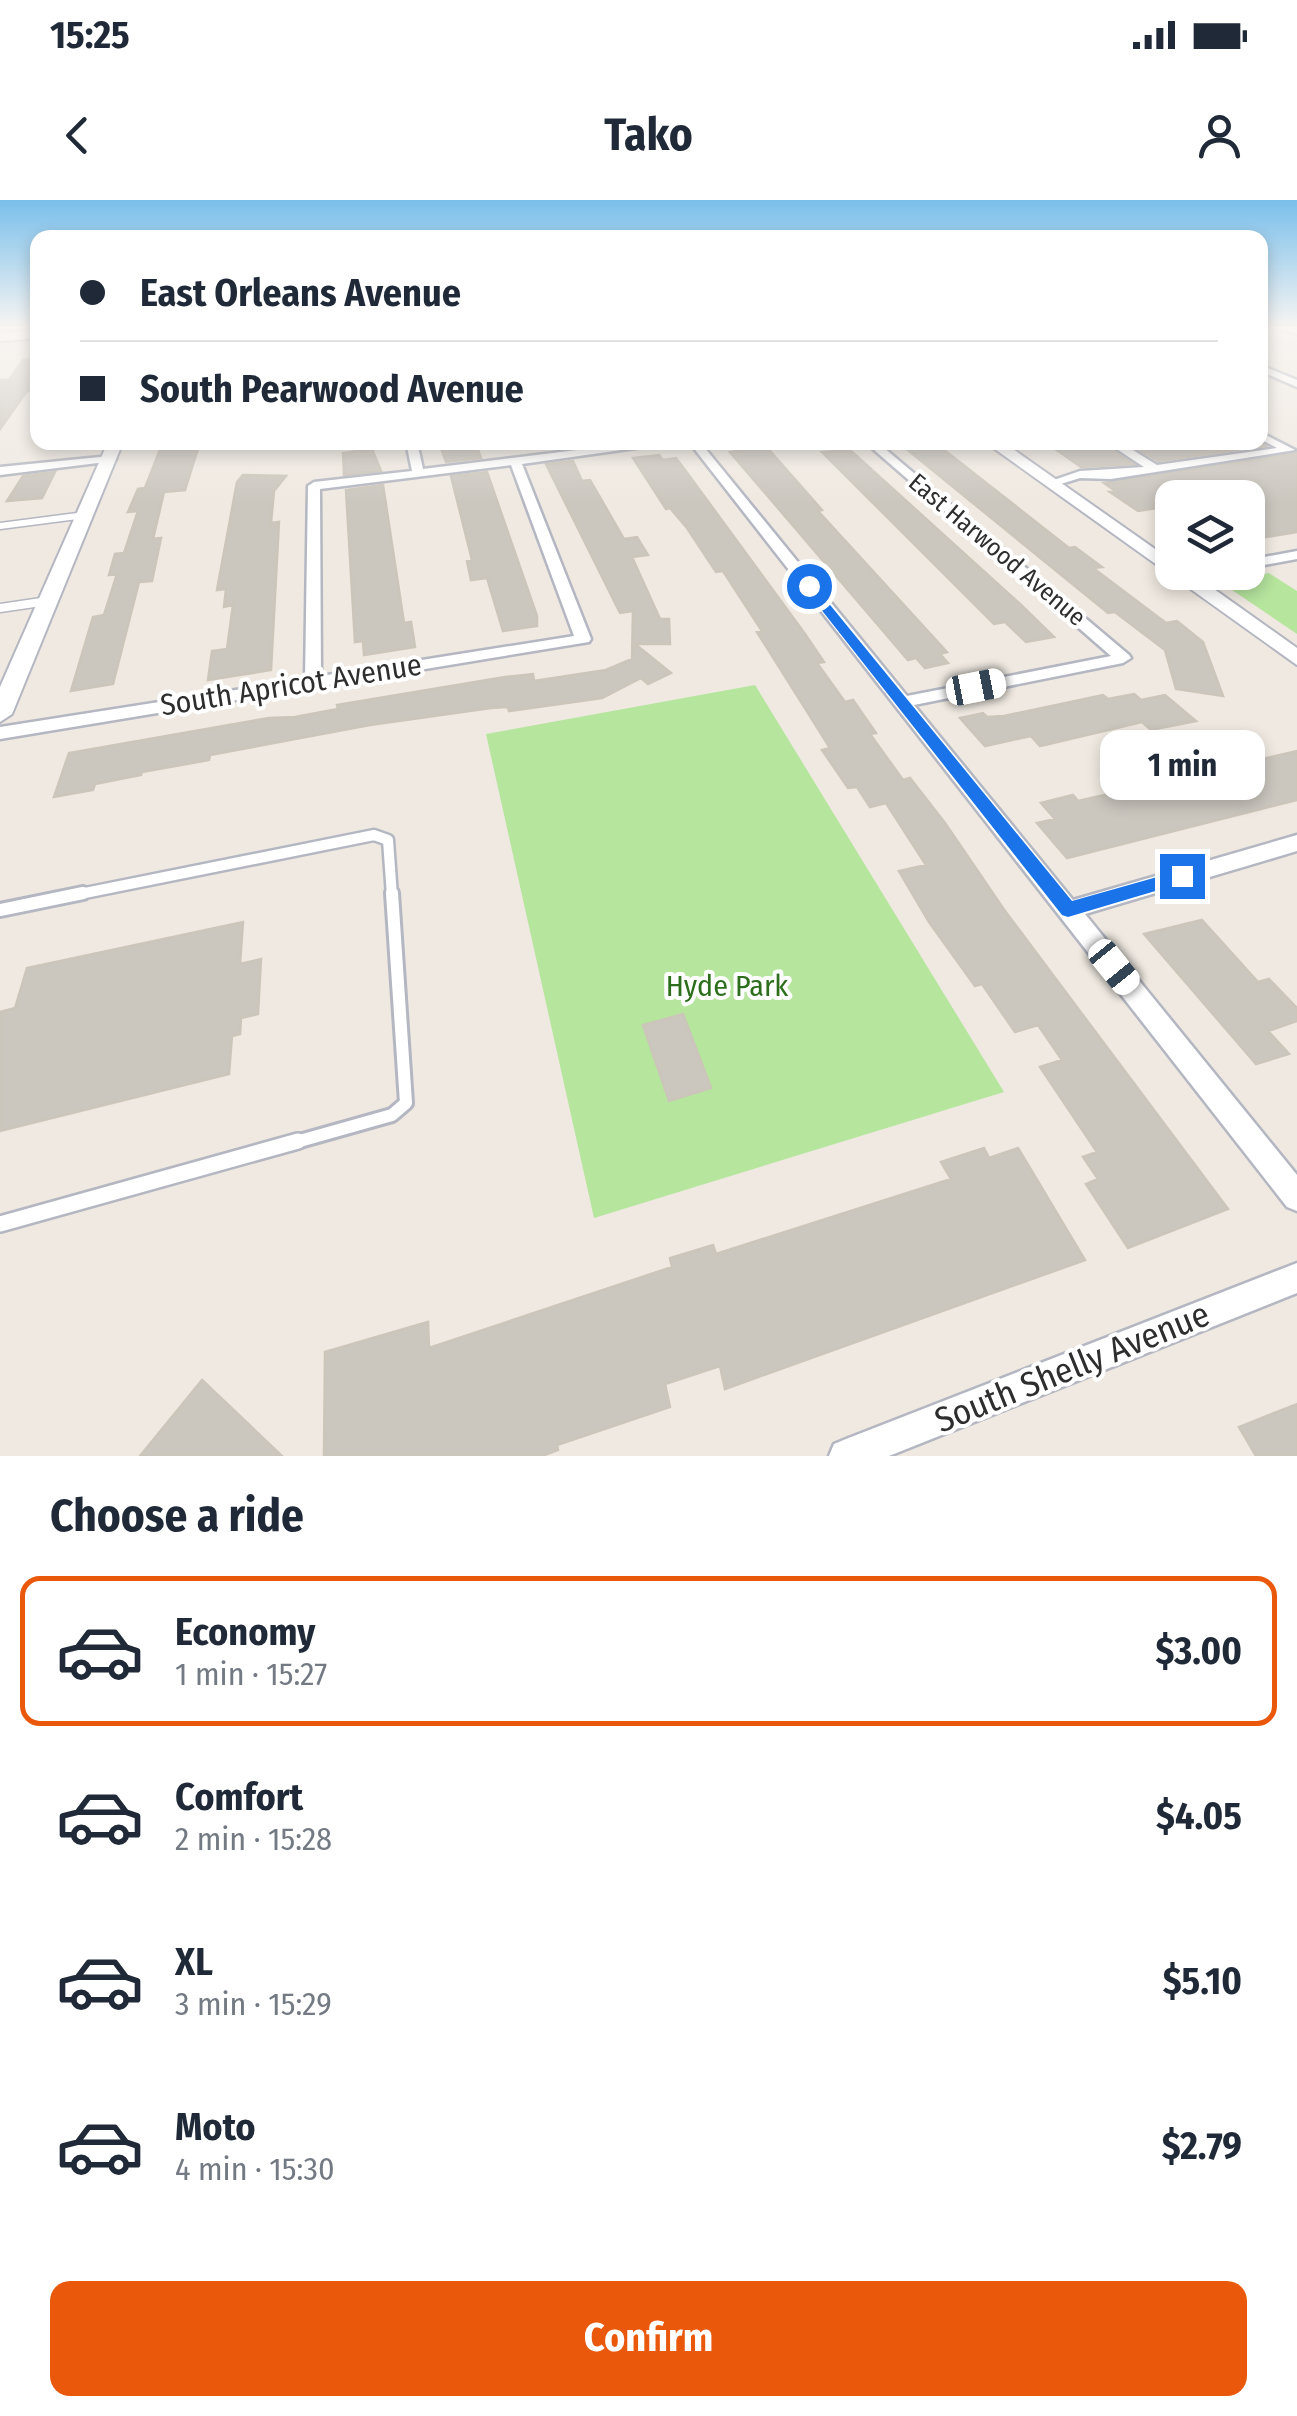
<!DOCTYPE html>
<meta charset="utf-8">
<style>
body{margin:0;font-family:"Fira Sans Condensed",sans-serif;background:#f6f6f7;color:#1f2937;height:100vh;display:flex;flex-direction:column;font-size:38px;white-space:nowrap}
*{box-sizing:border-box;margin:0}
p{font-size:32px;color:#747a83}
.icon{flex:none;width:55px;height:55px;fill:none;stroke:currentColor;stroke-width:2;stroke-linecap:round;stroke-linejoin:round}
.map{position:relative;height:1256px;overflow:hidden}
.details{display:flex;flex-direction:column;background:#fff;flex:1}
.details>*{flex:none}
.hud{position:absolute;left:30px;top:30px;width:1238px;height:220px;border-radius:20px;box-shadow:0 5px 15px #0003;display:grid;align-content:center;height:220px;padding:0 50px;background:#fff}
.fabs{position:absolute;left:1155px;top:280px;display:grid;gap:20px}
.fabs a{display:grid;place-items:center;width:110px;height:110px;border-radius:20px;background:#fff;box-shadow:0 5px 15px #0003;font-size:50px}
.end{position:absolute;width:45px;height:45px;margin:-22px;border:12px solid #1a73e8;background:#fff;box-shadow:0 0 0 5px #fff}
.from{border-radius:50%}
.bubble{position:absolute;height:70px;border-radius:20px;background:#fff;box-shadow:0 5px 15px #0003;font-size:32px;font-weight:700;line-height:70px;text-align:center}
.car{position:absolute;width:30px;height:60px;margin:-30px -15px;border-radius:12px;box-shadow:0 0 8px 2px #0007;background:linear-gradient(#fff 24%,#345 0 40%,#fff 0 76%,#345 0 86%,#fff 0)}
.hud b{display:flex;align-items:center;gap:35px;height:95px;font-size:38px}
.hud b+b{border-top:2px solid #e0e1e3}
.hud i{width:25px;height:25px;background:#1f2937}
ul{padding:0;list-style:none}
li{display:flex;align-items:center;gap:30px;height:150px;margin:0 20px 15px;padding:0 30px;border:5px solid transparent;border-radius:20px}
li div{flex:1}
li b{display:block;font-size:38px}
li em{font-style:normal;font-weight:700}
li.active{border-color:#ea580c}
li>.icon{width:90px;height:90px;stroke-width:1.5}
h2{padding:0 50px;font-size:45px;line-height:120px}
.button{display:flex;gap:20px;margin-top:auto;padding:20px 50px}
.button a{flex:1;height:115px;border-radius:20px;background:#ea580c;color:#fff;font-size:40px;font-weight:700;line-height:115px;text-align:center}
.status{display:flex;justify-content:space-between;align-items:center;height:70px;padding:0 50px;background:#fff;direction:ltr}
.status svg{height:28px;fill:currentColor}
header{display:flex;justify-content:space-between;align-items:center;height:130px;padding:0 50px;background:#fff;font-size:45px;font-weight:700}
.map>svg:first-child{display:block}
.green{fill:#b6e59e}
.building{fill:#cbc7bf;stroke:#cbc5ba;stroke-width:2.5}
.lines{fill:none;stroke-linecap:round;stroke-linejoin:round}
.service-far4-casing{stroke:#b4b7c1;stroke-width:9}
.service-far3-casing{stroke:#b4b7c1;stroke-width:11}
.service-far2-casing{stroke:#b4b7c1;stroke-width:15}
.service-far1-casing{stroke:#b4b7c1;stroke-width:18}
.service-casing{stroke:#b4b7c1;stroke-width:20}
.minor-casing{stroke:#b4b7c1;stroke-width:5}
.tertiary-casing{stroke:#b4b7c1;stroke-width:4}
.secondary-casing{stroke:#b4b7c1;stroke-width:5}
.service-far4{stroke:#fff;stroke-width:6}
.service-far3{stroke:#fff;stroke-width:8}
.service-far2{stroke:#fff;stroke-width:10}
.service-far1{stroke:#fff;stroke-width:12}
.service{stroke:#fff;stroke-width:15}
.minor{fill:#fff;fill-rule:evenodd}
.tertiary{fill:#fff;fill-rule:evenodd}
.secondary{fill:#fff;fill-rule:evenodd}
.route{fill:#1a73e8}
.labels{text-anchor:middle;dominant-baseline:central;stroke-width:8;stroke-linejoin:round;paint-order:stroke}
.far-street-label{font-size:25px;fill:#2e2e2e;stroke:#fff}
.street-label{font-size:30px;fill:#2e2e2e;stroke:#fff}
.park-label{font-size:30px;fill:#2c6e1b;stroke:#fff}
.near-street-label{font-size:35px;fill:#2e2e2e;stroke:#fff}
</style>
<div class="status"><b>15:25</b><svg viewBox="0 0 49 12"><path d="M0 12V9h3v3zM5 12V6h3v6zM10 12V3h3v9zM15 12V0h3v12zM26 1h20v11H26zM47 4h2v5h-2z"/></svg></div>
<header><svg class="icon" aria-label="back" viewBox="0 0 24 24"><path d="M15 5l-7 7 7 7"/></svg>Tako<svg class="icon" aria-label="person" viewBox="0 0 24 24"><circle cx="12" cy="8" r="4"/><path d="M4 21q1-7 8-7t8 7"/></svg></header>
<div class="map">
<svg width="1297" height="1256" viewBox="0 0 1297 1256">
<rect width="100%" height="100%" fill="#efe9e1"/>
<path class="green" d="M1269 373 1297 391V434L1229 388 1228 380Z
M755 485 1004 892 594 1018 486 534Z"/>
<path class="building" d="M38 159V190L27 191 0 229V180H9L23 160Z
M163 242H200L185 290 164 292 153 339 161 338 152 381 139 382 113 484 71 491 93 417 104 415 117 374 109 375 115 354 124 353 138 311 128 312 138 289 145 288Z
M439 242H475L481 258 446 262Z
M898 242H934L1069 348 1075 347 1102 367 1093 368 1166 423 1177 421 1203 442 1223 496 1176 489 1165 450 1115 412 1108 413Z
M1045 242 1108 248 1133 264 1081 267Z
M1147 242H1259L1265 246 1158 261 1132 245Z
M763 243 822 310 818 311 947 452 940 454 948 463 925 468 916 458 908 460 730 252 742 250 738 246Z
M372 249 381 271 344 275 343 253Z
M850 250 1020 404 1054 437 1026 442 1005 422 994 424 822 252Z
M1297 253V332L1248 340V298H1156L1170 306 1138 311 1110 292H1117L1104 283Z
M659 255 663 260 676 258 685 270 805 434 824 462 817 463 845 502 853 500 876 533 870 534 903 580 910 578 945 623 1005 711 1228 1009 1128 1048 1086 984 1098 979 1083 957 1097 952 1040 867 1062 860 1038 825 1015 832 982 784 975 786 929 722 899 671 926 665 886 603 870 607 857 587 848 588 822 550 830 548 757 432 762 431 723 371 716 372 687 328 670 308 666 309 633 258Z
M573 261 582 281 590 280 624 339 637 337 648 355 632 357 660 419H669L670 444H635L671 473 648 484 641 478 602 498 509 511 508 507 491 508 370 525 210 555 209 560 142 572 141 575 95 584 93 590 54 597 69 553 269 518 295 517 338 509 337 505 505 477 533 474 534 481 606 470 632 459 633 411 620 413 546 264Z
M55 272 42 298 7 301 23 276Z
M487 272 537 416V426L503 431 487 378 471 380 467 361 472 360 451 276Z
M243 275 286 276 274 291 271 323 279 322 271 470 208 480 212 451 227 449 233 405 224 407 226 389 217 390 237 282Z
M383 285 404 423 411 422 415 447 364 455 363 441 355 442 346 290Z
M1134 494 1141 500 1165 495 1196 521 1151 530 1142 522 1040 546 1031 536 985 546 960 518 983 513 987 517 1004 516 1103 495 1108 499Z
M1297 551V600L1067 658 1037 623 1055 619 1041 603 1073 595 1078 601 1197 574 1190 567 1220 560 1227 567Z
M1202 720 1258 782 1269 779 1297 808V821L1268 831 1289 854 1256 864 1144 734Z
M243 722 240 764 261 759 258 814 241 818 240 834 232 836 229 874 0 931V812L15 808 27 768Z
M683 814 711 888 669 901 643 825Z
M984 948 989 958 1018 948 1085 1060 725 1189 720 1166 665 1184 670 1207 557 1245 558 1250 542 1256H324L325 1152 428 1122 429 1148 672 1067 670 1058 713 1045 716 1054 951 979 941 962Z
M202 1180 282 1256H140Z
M1297 1204V1256H1256L1239 1227Z"/>
<g class="lines">
<g class="service-far4-casing">
<path id="service-far4" d="M0 326 85 315"/>
</g>
<g class="service-far3-casing">
<path id="service-far3" d="M0 408 48 401"/>
</g>
<g class="service-far2-casing">
<path id="service-far2" d="M70 696 374 635 388 640 392 696"/>
</g>
<g class="service-far1-casing">
<path id="service-far1" d="M0 710 83 693
M289 944 392 915 406 903 392 693"/>
</g>
<g class="service-casing">
<path id="service" d="M0 1024 298 941"/>
</g>
<g class="minor-casing">
<path id="minor" d="M1281 127 1297 128V134L1282 129Z
M1260 165 1297 180V187L1260 171Z
M1260 232 1295 250 1111 279 1080 278 1051 287 1045 283 1080 271 1144 267 1106 242H1120L1157 265 1277 248 1260 239Z
M406 242H417L423 269 642 242H678L522 264 591 439 589 442 0 539V527L305 479 308 286 314 282 412 271ZM511 265 574 436 321 476 320 289Z
M689 242H700L907 496 1111 456 865 242H877L1129 455 1131 458 1123 463 914 505 1073 700 1297 635V651L1085 714 1297 975V1011L1287 1007Z
M110 256 116 259 114 261 0 275V267Z
M1297 351V359L1248 368V360Z
M1176 372H1236L1229 376 1181 379 1176 378Z
M1297 1063V1093L889 1256H829L834 1244 846 1239Z"/>
</g>
<g class="tertiary-casing">
<path id="tertiary" d="M108 242H123L12 514 0 522V487Z
M985 242H1003L1172 361V372H1190L1297 448V465Z"/>
</g>
<g class="secondary-casing">
<path id="secondary" d="M38 130V138L0 141V133Z"/>
</g>
<use href="#service-far4" class="service-far4"/>
<use href="#service-far3" class="service-far3"/>
<use href="#service-far2" class="service-far2"/>
<use href="#service-far1" class="service-far1"/>
<use href="#service" class="service"/>
<use href="#minor" class="minor"/>
<use href="#tertiary" class="tertiary"/>
<use href="#secondary" class="secondary"/>
</g>
<linearGradient id="sky" x2="0" y2="1"><stop stop-color="#7abfeb"/><stop offset="0.42" stop-color="#f8f5f2"/><stop offset="1" stop-color="#f8f5f2" stop-opacity="0"/></linearGradient>
<rect width="1297" height="303" fill="url(#sky)"/>
<path class="route" d="M805 384H813L1072 701 1182 670 1189 671V681L1068 717 1062 715 805 389Z"/>
<g class="labels">
<g class="far-street-label">
<text transform="translate(997 350) rotate(40)">East Harwood Avenue</text>
</g>
<g class="street-label">
<text transform="translate(291 485) rotate(-9)">South Apricot Avenue</text>
</g>
<g class="park-label">
<text x="727" y="786">Hyde Park</text>
</g>
<g class="near-street-label">
<text transform="translate(1072 1167) rotate(-22)">South Shelly Avenue</text>
</g>
</g>
</svg>
<div class="fabs">
<a><svg class="icon" aria-label="layers" viewBox="0 0 24 24"><path d="M12 4l9 5-9 5-9-5zM3 14l9 5 9-5"/></svg></a>
</div>
<i class="end from" style="left:809px;top:386px"></i>
<i class="end" style="left:1182px;top:676px"></i>
<div class="bubble" style="left:1100px;top:530px;width:165px">1 min</div>
<i class="car" style="left:976px;top:487px;rotate:79deg"></i>
<i class="car" style="left:1114px;top:767px;rotate:141deg"></i>
<div class="hud">
<b><i class="from"></i>East Orleans Avenue</b>
<b><i></i>South Pearwood Avenue</b>
</div>
</div>
<section class="details">
<h2>Choose a ride</h2>
<ul>
<li class="active"><svg class="icon" aria-label="car" viewBox="0 0 24 24"><path d="M5 17H2v-5l4-1 3-4h7l3 4 3 1v5h-3M9 17h6M6 11h13"/><circle cx="7" cy="17" r="2"/><circle cx="17" cy="17" r="2"/></svg><div><b>Economy</b><p>1 min · 15:27</p></div><em>$3.00</em></li>
<li><svg class="icon" aria-label="car" viewBox="0 0 24 24"><path d="M5 17H2v-5l4-1 3-4h7l3 4 3 1v5h-3M9 17h6M6 11h13"/><circle cx="7" cy="17" r="2"/><circle cx="17" cy="17" r="2"/></svg><div><b>Comfort</b><p>2 min · 15:28</p></div><em>$4.05</em></li>
<li><svg class="icon" aria-label="car" viewBox="0 0 24 24"><path d="M5 17H2v-5l4-1 3-4h7l3 4 3 1v5h-3M9 17h6M6 11h13"/><circle cx="7" cy="17" r="2"/><circle cx="17" cy="17" r="2"/></svg><div><b>XL</b><p>3 min · 15:29</p></div><em>$5.10</em></li>
<li><svg class="icon" aria-label="car" viewBox="0 0 24 24"><path d="M5 17H2v-5l4-1 3-4h7l3 4 3 1v5h-3M9 17h6M6 11h13"/><circle cx="7" cy="17" r="2"/><circle cx="17" cy="17" r="2"/></svg><div><b>Moto</b><p>4 min · 15:30</p></div><em>$2.79</em></li>
</ul>
<div class="button"><a>Confirm</a></div>
</section>
